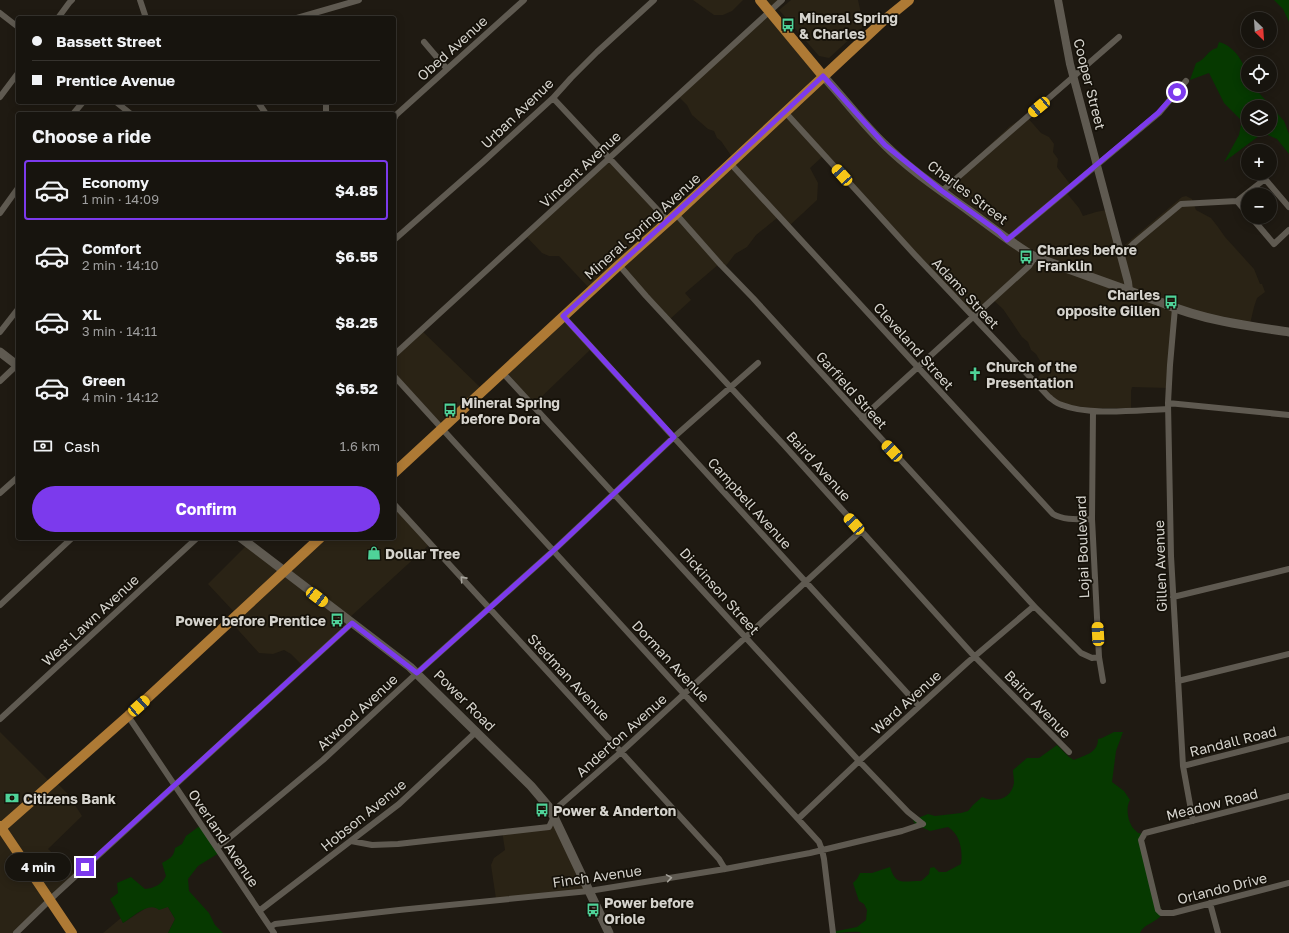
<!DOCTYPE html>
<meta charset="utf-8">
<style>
body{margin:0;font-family:"Golos Text",sans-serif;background:#201d17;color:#f1f3f6;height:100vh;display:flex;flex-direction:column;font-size:15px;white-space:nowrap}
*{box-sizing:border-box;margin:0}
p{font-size:13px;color:#9e9e9e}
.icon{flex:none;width:22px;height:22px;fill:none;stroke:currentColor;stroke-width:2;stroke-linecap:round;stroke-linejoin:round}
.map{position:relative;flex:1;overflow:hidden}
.details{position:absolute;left:16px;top:112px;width:380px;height:428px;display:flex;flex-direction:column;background:#17140e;border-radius:4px;box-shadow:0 2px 10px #0003,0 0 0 1px #36332e}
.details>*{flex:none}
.top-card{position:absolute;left:16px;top:16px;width:380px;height:88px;border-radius:4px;box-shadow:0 2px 10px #0003,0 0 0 1px #36332e;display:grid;align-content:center;height:88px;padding:0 16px;background:#17140e}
.needle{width:26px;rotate:155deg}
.controls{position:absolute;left:1241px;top:12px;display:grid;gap:8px}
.controls a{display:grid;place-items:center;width:36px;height:36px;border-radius:50%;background:#17140e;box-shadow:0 2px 10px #0003,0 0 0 1px #36332e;font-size:20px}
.end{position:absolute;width:18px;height:18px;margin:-9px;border:5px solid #7c3aed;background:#fff;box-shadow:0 0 0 2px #fff}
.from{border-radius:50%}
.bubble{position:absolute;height:28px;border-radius:14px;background:#17140e;box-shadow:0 2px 10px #0003,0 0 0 1px #36332e;font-size:13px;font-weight:700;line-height:28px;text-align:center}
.car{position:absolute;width:12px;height:24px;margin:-12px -6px;border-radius:5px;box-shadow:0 0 3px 1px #0007;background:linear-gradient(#f5c518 24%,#345 0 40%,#f5c518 0 76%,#345 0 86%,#f5c518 0)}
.top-card b{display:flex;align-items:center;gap:14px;height:38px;font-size:15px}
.top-card b+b{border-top:1px solid #36332e}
.top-card i{width:10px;height:10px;background:#f1f3f6}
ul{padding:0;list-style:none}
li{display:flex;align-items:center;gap:12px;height:60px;margin:0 8px 6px;padding:0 8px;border:2px solid transparent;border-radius:4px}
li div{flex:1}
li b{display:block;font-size:15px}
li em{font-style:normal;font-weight:700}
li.on{border-color:#7c3aed}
li>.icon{width:36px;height:36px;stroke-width:1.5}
h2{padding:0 16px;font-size:18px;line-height:48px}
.pay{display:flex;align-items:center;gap:10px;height:44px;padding:0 16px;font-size:15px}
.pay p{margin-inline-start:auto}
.primary-button{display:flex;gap:8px;margin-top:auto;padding:8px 16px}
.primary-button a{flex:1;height:46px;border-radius:24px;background:#7c3aed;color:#fff;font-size:16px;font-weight:700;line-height:46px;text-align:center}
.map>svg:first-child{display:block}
.built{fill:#2a2315}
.green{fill:#063900;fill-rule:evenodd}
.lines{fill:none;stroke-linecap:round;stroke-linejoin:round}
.minor{stroke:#5f5a51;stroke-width:6}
.tertiary{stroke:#5f5a51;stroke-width:8}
.secondary{stroke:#5f5a51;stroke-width:9}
.primary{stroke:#ae7a35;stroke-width:10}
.oneway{stroke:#a6a39b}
.route{stroke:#7c3aed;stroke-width:5}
.labels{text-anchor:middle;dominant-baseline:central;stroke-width:3.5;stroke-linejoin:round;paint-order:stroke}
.poi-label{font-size:14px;font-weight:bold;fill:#d5d3cd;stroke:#151109;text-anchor:start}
.street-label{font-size:14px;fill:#d5d3cd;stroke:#151109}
</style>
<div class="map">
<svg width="1289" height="933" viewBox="0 0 1289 933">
<rect width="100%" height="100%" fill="#1f1a12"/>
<path class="built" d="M693 0H743L732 11 723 15H714Z
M759 0H781L770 10 876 136 940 189 952 180 1010 126 1026 116 1041 133 1049 137 1054 144 1053 152 1058 159 1057 167 1070 184 1065 191 1079 208 1083 216 1096 212 1106 210 1120 249 1182 197 1186 196 1192 199 1196 210 1211 218 1218 227 1225 237 1254 269 1260 284H1262L1265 292 1257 298 1254 307 1250 324 1176 308 1168 388 1132 387 1131 391V408H1091L1061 404 1034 382 1045 369 1036 354 1031 350 1028 342 1022 337 1003 309 991 298 972 316 823 156 810 168 818 183 817 200 789 226 777 218 756 235 747 247 735 254 725 267 719 264 685 293 691 300 669 320 620 266 589 288 559 256H549L542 253 524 234 607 157 666 218 732 157 721 141 717 138 714 131 708 129 692 115 687 105 676 94 697 73 768 11Z
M791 0H858L862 18 863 27 829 58 819 56 779 10Z
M563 317 590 347V350L533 405 504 368Z
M420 329 481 388 441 427 394 377V352Z
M394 503 431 543 348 619 351 622 303 666 291 654 284 650 273 654 259 653 230 621 235 613 208 584 248 544 282 569 319 538H394Z
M0 732 51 783 55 781 68 794 82 816 48 849 75 874 16 933H0Z
M553 818 587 891 496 899 491 865 494 858 505 850 502 831 548 824Z
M149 906 168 907 175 919 168 933H103L121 918 123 923Z"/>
<path class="green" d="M1274 0H1289V22L1283 9Z
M1219 42C1237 47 1248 68 1248 85H1252L1284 121 1289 134V154L1277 139 1263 133 1224 162 1239 135 1241 125 1243 122 1224 103 1209 73 1190 80 1196 63C1207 59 1207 50 1217 48ZM1248 107H1270V129H1248Z
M1114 732H1123L1116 751 1112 782 1124 791 1130 800C1125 808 1128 825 1136 831 1137 833 1140 833 1142 834L1162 914C1157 923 1144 923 1140 933H861L860 932C851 931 841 933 832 933V932L857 927 866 920 867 910 864 904 859 901 853 883 857 879 860 873H872L890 867C896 886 902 881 921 881L929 874 930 868 934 867 939 872H946L961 864C963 851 960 834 948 827L930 831 915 824 913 820 928 814 935 816 961 813 968 811 973 805 982 797C995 803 1011 800 1014 783 1014 778 1013 774 1013 770L1027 758H1039L1057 745 1069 757 1074 760C1085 755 1098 753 1098 739L1102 738Z
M201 825 219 853 198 866 188 879 189 891 209 913 215 925 223 933H168L175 919 168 907 159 910C149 901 133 917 123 923L110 899 118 893 117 883 131 877 145 889C155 888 162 884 166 876L162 863C169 859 174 857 175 848L182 844 186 836Z"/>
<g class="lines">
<path class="minor" d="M140 0 146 18
M0 13 18 27
M58 18 69 3 72 0
M297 18 359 0
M424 42 447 69
M0 97 18 73
M553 98 668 221
M116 102 131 114
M258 102 266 114
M326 102V114
M785 112 915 255 1049 397C1053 400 1057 404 1062 405 1090 416 1138 410 1168 409
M73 114 83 102
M365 114H390
M394 119 396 115 524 0
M730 163 1053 514C1065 521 1079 519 1092 519
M942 191 1119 37
M1237 201 1248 214
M0 213 18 188
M676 214 721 265 753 298 1034 606 1081 653 1092 658 1099 657
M1251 217 1274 244 1289 230
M394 240 484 161 553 98 571 78 597 52 654 0
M1007 240 1159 113 1186 81
M1120 252 1127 250 1133 244 1181 204 1237 201 1265 179 1289 207
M619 265 646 296 783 444 975 657 1069 752
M1175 308 1170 365 1168 403 1171 556 1183 766 1193 821
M563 316 919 706
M0 332 18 309
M394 355 782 0
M502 372 859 761 908 812 923 824
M394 376 819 842 822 850 824 859 833 933
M0 381 17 365
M1168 403 1289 415
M1093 411 1092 519 1099 657 1103 681
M862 418 1029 266 1035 257
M0 493 18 477
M394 504 719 859 725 869
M1173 597 1289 569
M0 605 72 538
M1178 681 1289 654
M128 716 274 933
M0 719 197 538
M1183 766 1289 739
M1289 796 1145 833 1141 840 1158 910 1161 913H1173L1289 883
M798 819 859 761 968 662 1034 606
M351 841 372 845 398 844 549 827 559 806 621 752 861 531
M217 848 323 760 417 673 553 551 674 437 758 363
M1210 903 1218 933
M259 911 399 804 477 731
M270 927 275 924 399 910 589 891 725 869 810 853 902 831 923 824
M16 933 56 894 352 623"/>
<path class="tertiary" d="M1058 0 1070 64 1128 282 1129 291"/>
<path class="secondary" d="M823 76C844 98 862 123 884 144 909 169 939 189 968 210 990 226 1011 243 1035 257L1163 303C1202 320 1247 326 1289 332
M0 352 18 366
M241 538 410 667 531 786 548 806 554 817 609 933"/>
<path class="primary" d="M760 0 823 76
M394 473 619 265 676 214 882 22 909 0
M0 826 72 933
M0 829 128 716 320 538"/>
</g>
<defs><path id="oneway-chevron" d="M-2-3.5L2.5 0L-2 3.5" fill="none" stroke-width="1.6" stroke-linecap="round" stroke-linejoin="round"/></defs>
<g class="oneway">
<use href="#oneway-chevron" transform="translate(463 579) rotate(-132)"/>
<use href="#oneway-chevron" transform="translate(669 878) rotate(-9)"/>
</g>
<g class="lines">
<path class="route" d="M85 867 352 623 417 673 553 551 674 437 563 316C650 237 737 157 823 76L885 145 942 191 999 232 1007 240 1158 113 1177 92"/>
</g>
<defs>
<g id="bus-bare" transform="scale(1.08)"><path d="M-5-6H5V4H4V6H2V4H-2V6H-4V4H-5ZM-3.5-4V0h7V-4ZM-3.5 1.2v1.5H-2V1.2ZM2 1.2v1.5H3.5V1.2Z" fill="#4fd399" stroke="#151109" stroke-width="2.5" paint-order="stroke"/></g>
<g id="church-bare" transform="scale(1.08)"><path d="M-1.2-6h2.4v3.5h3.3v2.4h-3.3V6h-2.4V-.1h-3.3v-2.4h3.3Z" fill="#4fd399" stroke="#151109" stroke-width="2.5" paint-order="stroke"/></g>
<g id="shop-bare" transform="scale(1.08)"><path d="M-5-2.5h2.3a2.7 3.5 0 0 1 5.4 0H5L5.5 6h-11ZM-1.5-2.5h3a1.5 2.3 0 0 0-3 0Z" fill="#4fd399" stroke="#151109" stroke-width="2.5" paint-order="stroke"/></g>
<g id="bank-bare" transform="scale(1.08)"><path d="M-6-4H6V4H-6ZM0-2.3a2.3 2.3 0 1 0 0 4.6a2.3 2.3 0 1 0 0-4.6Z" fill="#4fd399" stroke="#151109" stroke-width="2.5" paint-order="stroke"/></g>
</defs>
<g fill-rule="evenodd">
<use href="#bus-bare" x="788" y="25"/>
<use href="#bus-bare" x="1026" y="257"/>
<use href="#bus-bare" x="1171" y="302"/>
<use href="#church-bare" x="975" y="374"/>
<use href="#bus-bare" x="450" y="410"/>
<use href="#shop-bare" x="374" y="553"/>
<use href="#bus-bare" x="337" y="620"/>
<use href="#bank-bare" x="12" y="798"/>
<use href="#bus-bare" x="542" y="810"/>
<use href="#bus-bare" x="593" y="910"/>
</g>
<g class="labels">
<g class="poi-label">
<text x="799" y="17">Mineral Spring<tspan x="799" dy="16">&amp; Charles</tspan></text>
<text x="1037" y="249">Charles before<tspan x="1037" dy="16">Franklin</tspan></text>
<text x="1160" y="294" text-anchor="end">Charles<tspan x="1160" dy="16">opposite Gillen</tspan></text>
<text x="986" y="366">Church of the<tspan x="986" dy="16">Presentation</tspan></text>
<text x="461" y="402">Mineral Spring<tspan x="461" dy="16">before Dora</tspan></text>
<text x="385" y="553">Dollar Tree</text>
<text x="326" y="620" text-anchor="end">Power before Prentice</text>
<text x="23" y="798">Citizens Bank</text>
<text x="553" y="810">Power &amp; Anderton</text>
<text x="604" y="902">Power before<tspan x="604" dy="16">Oriole</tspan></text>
</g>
<g class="street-label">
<text transform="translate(452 48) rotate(-42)">Obed Avenue</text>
<text transform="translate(1090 84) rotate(76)">Cooper Street</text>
<text transform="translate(517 113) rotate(-44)">Urban Avenue</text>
<text transform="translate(580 169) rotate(-43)">Vincent Avenue</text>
<text transform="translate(968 192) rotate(37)">Charles Street</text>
<text transform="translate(642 226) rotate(-42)">Mineral Spring Avenue</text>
<text transform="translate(966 293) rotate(47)">Adams Street</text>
<text transform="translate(914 346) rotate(48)">Cleveland Street</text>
<text transform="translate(852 390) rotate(48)">Garfield Street</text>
<text transform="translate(819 466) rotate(48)">Baird Avenue</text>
<text transform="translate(750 503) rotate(48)">Campbell Avenue</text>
<text transform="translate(1082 547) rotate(-92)">Lojai Boulevard</text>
<text transform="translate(1160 566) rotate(-92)">Gillen Avenue</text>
<text transform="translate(720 591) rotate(48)">Dickinson Street</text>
<text transform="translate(90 620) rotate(-43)">West Lawn Avenue</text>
<text transform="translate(671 661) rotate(47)">Dorman Avenue</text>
<text transform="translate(569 677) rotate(47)">Stedman Avenue</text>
<text transform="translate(465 700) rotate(45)">Power Road</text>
<text transform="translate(906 702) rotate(-42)">Ward Avenue</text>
<text transform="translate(1038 704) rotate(46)">Baird Avenue</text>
<text transform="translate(357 712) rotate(-43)">Atwood Avenue</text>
<text transform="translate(621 735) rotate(-42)">Anderton Avenue</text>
<text transform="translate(1233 741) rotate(-14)">Randall Road</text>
<text transform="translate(1212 804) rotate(-14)">Meadow Road</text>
<text transform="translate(363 815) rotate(-39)">Hobson Avenue</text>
<text transform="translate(224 838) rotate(56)">Overland Avenue</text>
<text transform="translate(597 876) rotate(-8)">Finch Avenue</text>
<text transform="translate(1222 888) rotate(-14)">Orlando Drive</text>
</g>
</g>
</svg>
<div class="controls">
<a><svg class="needle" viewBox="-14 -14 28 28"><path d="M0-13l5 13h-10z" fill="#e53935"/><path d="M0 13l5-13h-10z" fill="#9e9e9e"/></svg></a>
<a><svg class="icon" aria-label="locate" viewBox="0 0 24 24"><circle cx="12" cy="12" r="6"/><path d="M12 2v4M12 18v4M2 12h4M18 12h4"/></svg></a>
<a><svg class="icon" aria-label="layers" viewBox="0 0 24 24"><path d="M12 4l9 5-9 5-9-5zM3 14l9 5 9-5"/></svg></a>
<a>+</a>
<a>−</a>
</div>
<i class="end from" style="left:1177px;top:92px"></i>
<i class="end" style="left:85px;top:867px"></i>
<div class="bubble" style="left:5px;top:853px;width:66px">4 min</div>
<i class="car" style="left:1039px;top:107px;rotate:230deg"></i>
<i class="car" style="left:842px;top:175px;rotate:318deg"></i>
<i class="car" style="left:892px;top:451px;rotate:317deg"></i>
<i class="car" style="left:854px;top:524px;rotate:318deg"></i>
<i class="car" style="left:317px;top:597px;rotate:127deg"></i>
<i class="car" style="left:1098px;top:634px;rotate:357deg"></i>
<i class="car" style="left:139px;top:706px;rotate:48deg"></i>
<div class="top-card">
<b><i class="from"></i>Bassett Street</b>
<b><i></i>Prentice Avenue</b>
</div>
<section class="details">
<h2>Choose a ride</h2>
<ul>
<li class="on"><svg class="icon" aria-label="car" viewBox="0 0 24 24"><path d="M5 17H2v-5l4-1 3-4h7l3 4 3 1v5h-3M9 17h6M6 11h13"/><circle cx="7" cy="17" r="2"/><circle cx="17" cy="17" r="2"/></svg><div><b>Economy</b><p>1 min · 14:09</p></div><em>$4.85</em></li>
<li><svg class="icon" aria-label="car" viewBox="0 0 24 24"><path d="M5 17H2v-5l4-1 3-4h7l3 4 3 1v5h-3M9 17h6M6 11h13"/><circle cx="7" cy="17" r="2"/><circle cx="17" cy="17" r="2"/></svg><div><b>Comfort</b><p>2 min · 14:10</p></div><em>$6.55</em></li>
<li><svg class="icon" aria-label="car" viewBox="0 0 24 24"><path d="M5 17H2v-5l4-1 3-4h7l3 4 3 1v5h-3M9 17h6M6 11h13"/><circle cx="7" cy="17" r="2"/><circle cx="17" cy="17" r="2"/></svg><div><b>XL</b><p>3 min · 14:11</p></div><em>$8.25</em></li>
<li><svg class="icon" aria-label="car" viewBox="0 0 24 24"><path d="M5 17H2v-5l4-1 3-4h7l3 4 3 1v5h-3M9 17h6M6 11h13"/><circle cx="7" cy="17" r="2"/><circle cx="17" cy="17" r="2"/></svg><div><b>Green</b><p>4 min · 14:12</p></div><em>$6.52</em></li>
</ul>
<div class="pay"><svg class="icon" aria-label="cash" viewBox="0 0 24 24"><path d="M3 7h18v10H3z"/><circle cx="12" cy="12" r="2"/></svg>Cash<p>1.6 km</p></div>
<div class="primary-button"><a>Confirm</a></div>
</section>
</div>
